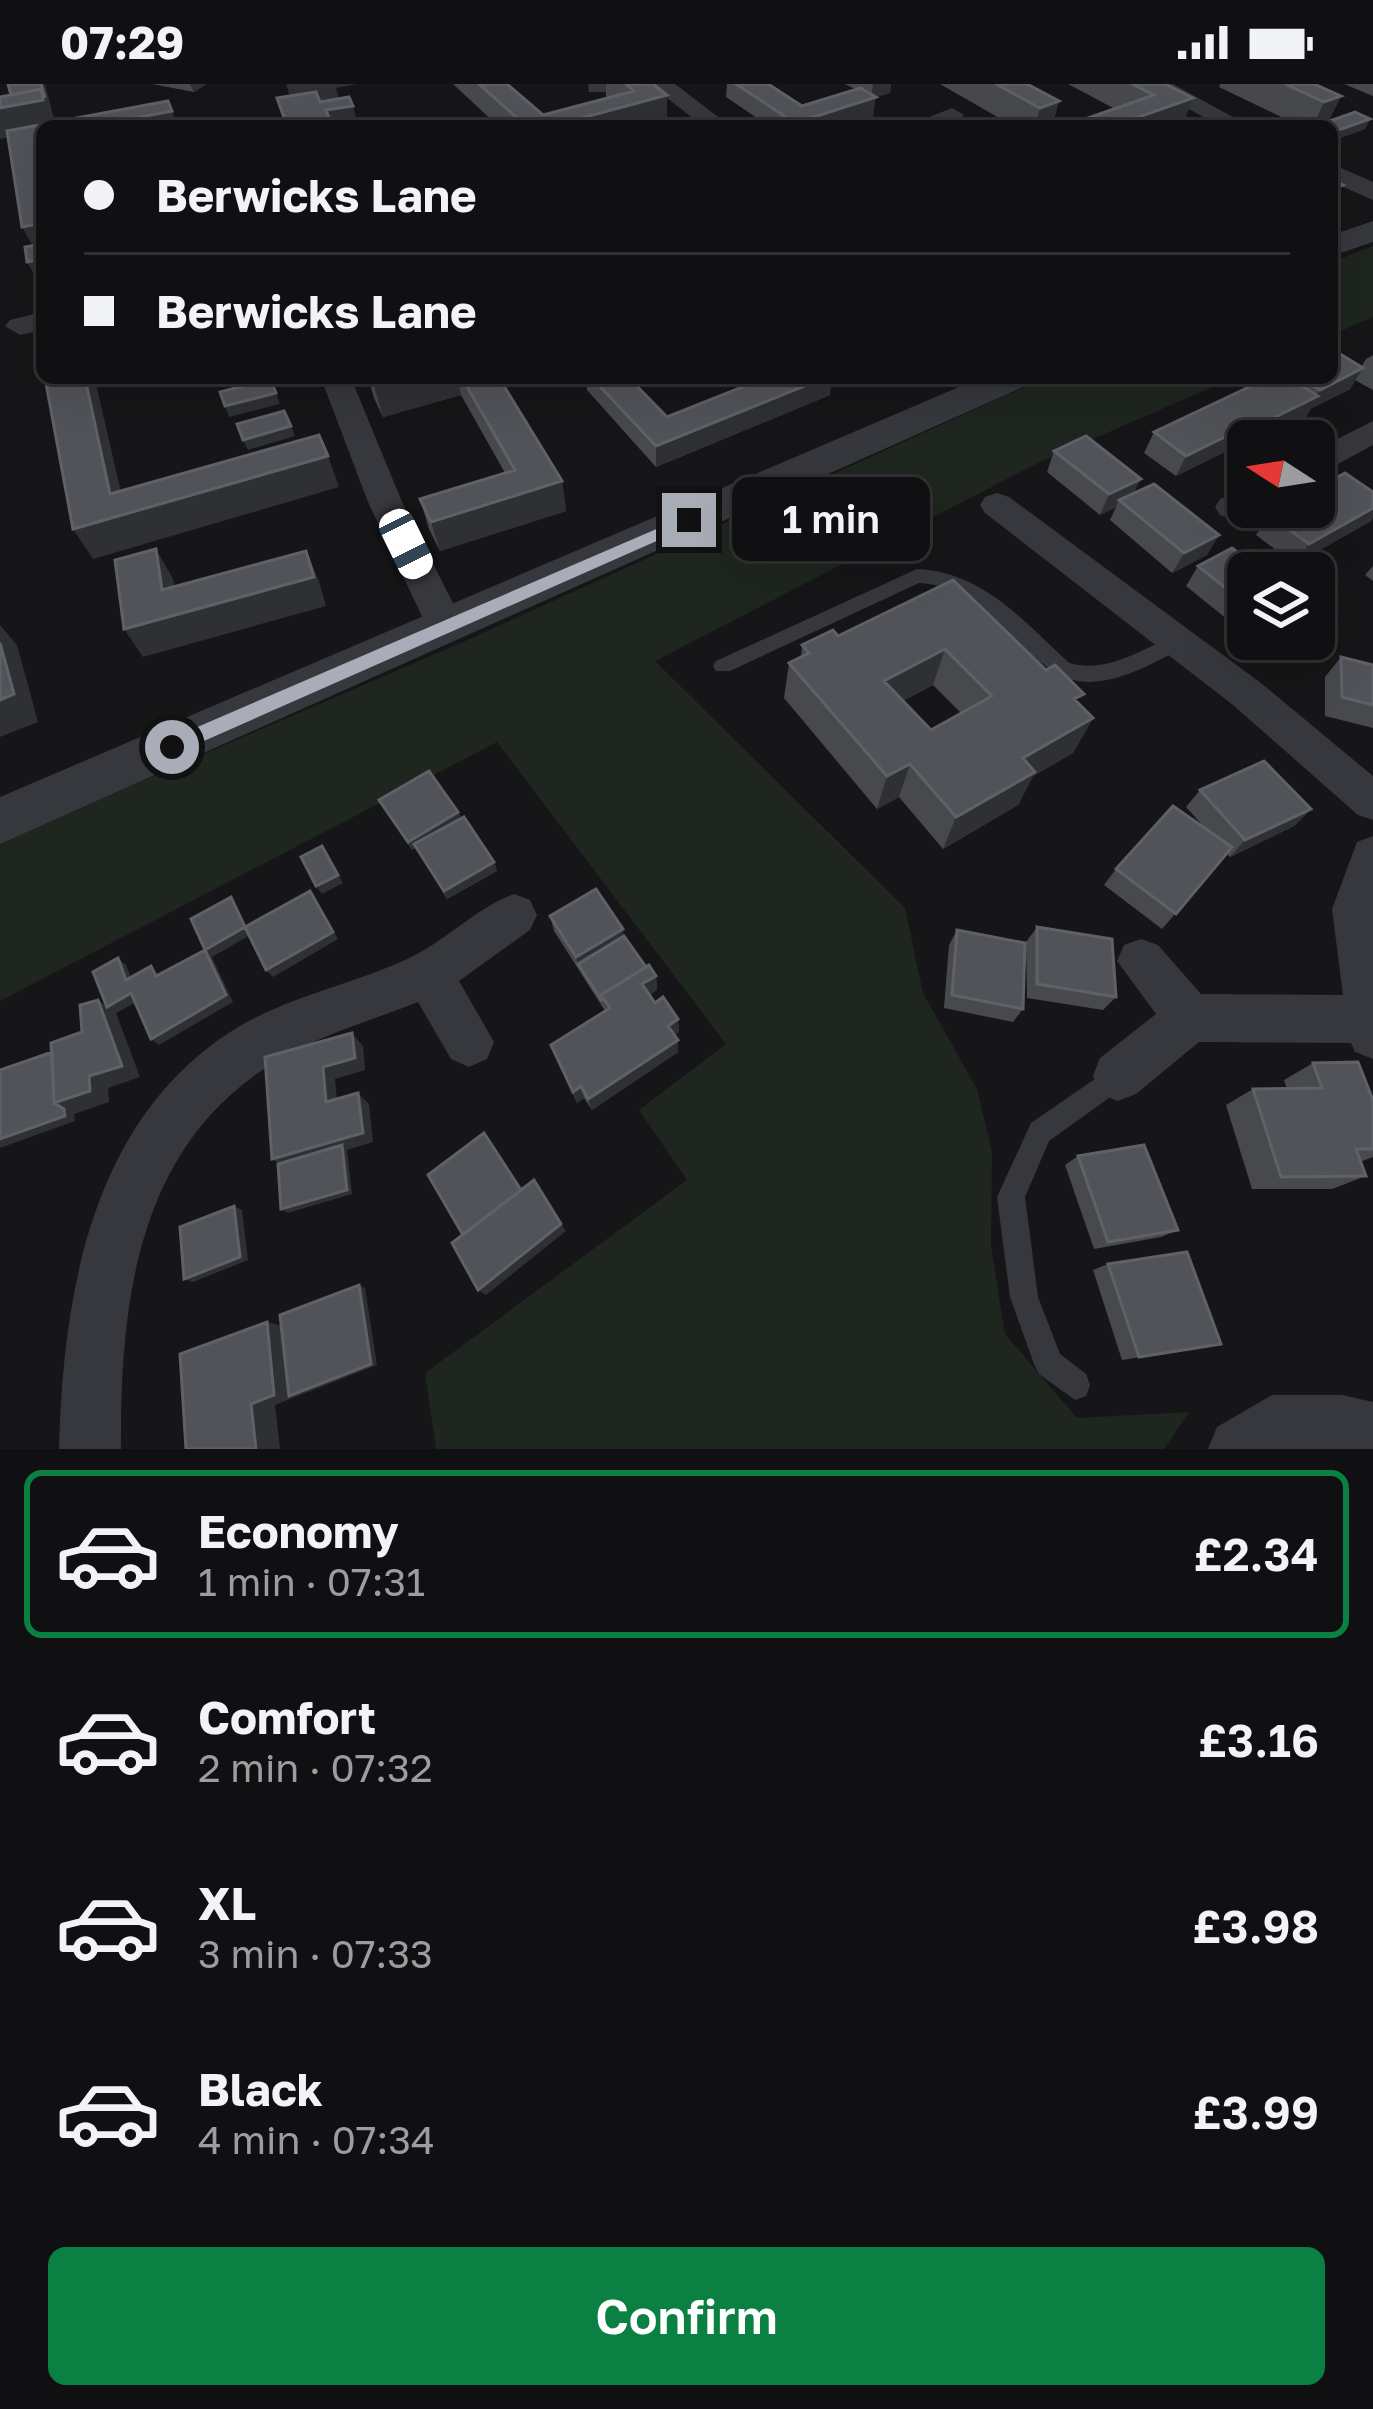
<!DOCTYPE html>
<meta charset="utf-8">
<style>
body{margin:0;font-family:"Golos Text",sans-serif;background:#19191b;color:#f1f3f6;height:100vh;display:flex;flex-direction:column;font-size:45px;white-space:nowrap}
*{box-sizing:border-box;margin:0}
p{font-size:39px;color:#9c9d9f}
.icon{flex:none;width:66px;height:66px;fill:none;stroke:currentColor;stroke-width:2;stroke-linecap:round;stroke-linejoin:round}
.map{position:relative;height:1365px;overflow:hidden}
.sheet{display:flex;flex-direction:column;background:#101012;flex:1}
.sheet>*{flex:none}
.banner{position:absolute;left:36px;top:36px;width:1302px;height:264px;border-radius:18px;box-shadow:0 12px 48px #0002,0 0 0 3px #303032;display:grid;align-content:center;height:264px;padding:0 48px;background:#101012}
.needle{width:78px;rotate:282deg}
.controls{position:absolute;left:1227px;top:336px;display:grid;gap:24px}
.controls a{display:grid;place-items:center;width:108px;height:108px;border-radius:18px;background:#101012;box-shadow:0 12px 48px #0002,0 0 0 3px #303032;font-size:60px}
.end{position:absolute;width:54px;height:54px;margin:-27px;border:15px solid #a8adb8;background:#111;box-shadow:0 0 0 6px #111}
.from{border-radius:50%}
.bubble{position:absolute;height:84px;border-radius:18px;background:#101012;box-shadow:0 12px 48px #0002,0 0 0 3px #303032;font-size:39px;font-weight:600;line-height:84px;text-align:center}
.car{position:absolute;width:36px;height:72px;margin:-36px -18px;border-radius:15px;box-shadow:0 0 9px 3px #0007;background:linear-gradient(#fff 24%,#345 0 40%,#fff 0 76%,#345 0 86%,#fff 0)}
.banner b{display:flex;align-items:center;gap:42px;height:114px;font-size:45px}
.banner b+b{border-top:3px solid #303032}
.banner i{width:30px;height:30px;background:#f1f3f6}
ul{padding:21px 0 0;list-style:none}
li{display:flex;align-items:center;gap:36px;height:168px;margin:0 24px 18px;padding:0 24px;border:6px solid transparent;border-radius:18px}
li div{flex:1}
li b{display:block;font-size:45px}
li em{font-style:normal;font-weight:600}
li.current{border-color:#0b8043}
li>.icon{width:108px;height:108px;stroke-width:1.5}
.button{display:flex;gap:24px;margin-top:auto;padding:24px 48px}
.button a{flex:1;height:138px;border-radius:18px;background:#0b8043;color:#fff;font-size:48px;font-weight:600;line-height:138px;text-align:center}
.status{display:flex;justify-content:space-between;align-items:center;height:84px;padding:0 60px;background:#101012;direction:ltr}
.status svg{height:33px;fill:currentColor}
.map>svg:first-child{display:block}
.green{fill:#1e261f}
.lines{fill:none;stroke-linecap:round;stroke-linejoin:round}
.service{fill:#37383d;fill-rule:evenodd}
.minor{fill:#37383d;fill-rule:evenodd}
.tertiary{fill:#37383d;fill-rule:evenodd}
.wall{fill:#47494d;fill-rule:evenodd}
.shaded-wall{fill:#2f3033}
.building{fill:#525359;stroke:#5f6168;stroke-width:3;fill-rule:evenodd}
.route{fill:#a8adb8}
</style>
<div class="status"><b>07:29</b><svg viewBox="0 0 49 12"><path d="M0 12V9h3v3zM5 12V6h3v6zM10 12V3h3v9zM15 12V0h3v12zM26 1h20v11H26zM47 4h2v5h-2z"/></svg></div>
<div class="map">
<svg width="1373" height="1365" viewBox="0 0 1373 1365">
<rect width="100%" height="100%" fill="#161618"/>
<path class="green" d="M1373 162V233L1332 251V178Z
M1044 294H1233L1038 379 655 577 905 824 923 909 977 1005 992 1068 991 1162 1005 1250 1077 1334 1189 1328 1164 1365H436L425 1289 687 1096 639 1026 726 960 497 658 0 917V758L463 558Z"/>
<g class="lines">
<path class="service" d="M917 485C983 488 1024 537 1069 579 1110 590 1141 564 1178 551L1188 558 1185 563C1155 578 1123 597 1090 598 1027 599 998 502 919 499L730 587H716L713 582 716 577Z
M1118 979 1127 983 1131 992 1127 1001 1049 1057 1025 1113 1038 1213 1060 1270 1086 1290 1090 1301 1086 1312 1075 1316 1039 1290 1034 1280 1010 1213 997 1113 1031 1039Z"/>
<path class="minor" d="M588 0H617L605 8H589Z
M649 0H675L730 42H703Z
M1145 0H1173L1249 42H1219Z
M952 24 964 31C949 45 927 42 907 42Z
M1332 80 1373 98V116L1332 98Z
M42 228V246L20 251 5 242 10 236Z
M321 294H351L402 418 465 543 459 553 446 557 433 553 427 543 368 418Z
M1373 337V361L1314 393V367Z
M1248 403V423H1260L1232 435 1220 431 1215 423 1220 415Z
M997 409 1009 413 1261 599 1373 692V736L1358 731 1233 621 985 429 980 421 985 413Z
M1373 752V975L1355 968 1351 959 1199 958 1136 1010 1118 1017 1100 1010 1093 992 1100 974 1156 930 1117 877 1124 861 1141 855 1158 861 1201 910 1343 911 1332 825 1357 758Z
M514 810 530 816 537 831 530 846 459 897 494 958 487 975 469 983 451 975 418 918C370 937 319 951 275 978 137 1061 120 1218 121 1365H59C63 1209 92 1034 235 945 287 913 350 901 405 876 444 859 474 825 514 810Z
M1272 1311H1342L1373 1318V1365H1208L1217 1343Z"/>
<path class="tertiary" d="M1373 137V158L1332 172V151Z
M980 294H1031L1025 302 0 760V713Z"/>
</g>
<path class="wall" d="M152 0H206L194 8Z
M453 0H507L543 31 609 14 606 12V0H653L667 11V39L657 42H498Z
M727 0H768L802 22 855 5 845 0H891L890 9 875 13 873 33 845 42H769L726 13Z
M940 0H1027L1059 17 1052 42H1013Z
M1068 0H1165L1193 14 1182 42H1070L1071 40 1115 25Z
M1220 0H1314L1341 12 1328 38 1370 35 1365 45 1334 56 1332 55V42H1300L1219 3Z
M1344 0H1373V12Z
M1373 271V306L1355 296 1350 305 1310 325 1306 333 1229 370 1225 368 1176 392 1144 369 1154 348 1268 294H1332L1361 283 1366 275Z
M368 294H499L562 397 566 427 440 467 429 445 420 415 505 389 461 311 383 333 374 314Z
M579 294H629L667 333 830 311 656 383 587 306 586 296 582 297Z
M1054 367 1219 451 1207 471 1172 489 1110 436 1116 423 1100 431 1047 388Z
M1373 408V433L1371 437 1295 480 1256 451 1269 431Z
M1198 482 1248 489V552L1186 502Z
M1373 482V497L1365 491Z
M953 496 1093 634 1073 669 1033 692 1018 721 943 765 899 713 877 725 784 614 789 579 801 573 802 561 838 552ZM933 601 961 629 931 646 903 617Z
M1252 555H1307L1275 574Z
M1341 573 1373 581V644L1325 632V593Z
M1200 706 1311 725 1294 742 1230 773 1227 770 1162 845 1104 801 1116 785 1205 744 1186 723Z
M379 716 458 728 461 734 494 778 497 787 447 815 416 763 412 766Z
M550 832 624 852 646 883 656 892 657 906 649 911 655 919 678 935 679 948 674 951 678 956V968L592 1026 584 1014 577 1019 551 961 605 927 554 847Z
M1037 843 1116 913 1103 926 1027 914 1026 858Z
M957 846 1023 925 1013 938 944 924 949 861Z
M1313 979 1373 1016V1073L1360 1078 1366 1092 1332 1105H1252L1226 1021 1253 1005H1287L1284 996Z
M1078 1072 1178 1146 1161 1153 1094 1165 1065 1081Z
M1108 1180 1221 1260 1122 1276 1093 1186Z"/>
<path class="shaded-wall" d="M41 0H45L56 42 42 47 0 55V24Z
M190 0H206L194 8Z
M286 0H357L336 4 339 14 293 23Z
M873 0H891L890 9 871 15Z
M667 11V39L657 42H552Z
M1341 12 1327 40 1313 42 1324 18Z
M876 13 873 33 845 42H795V39Z
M1193 14 1182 42H1113Z
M168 17 178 42H93Z
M1059 17 1052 42H1035L1040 24Z
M353 22 358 41 330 42 326 26Z
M1370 35 1365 45 1334 56 1339 46Z
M1343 101 1332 121V105Z
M42 139V172L39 173 22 143Z
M42 175V205L27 178Z
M1363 284 1350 305 1310 325 1306 333 1256 357H1248V361L1229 370 1241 350 1315 313 1320 306Z
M85 294H91L97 304 126 430 328 372 339 403 93 475 73 445Z
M231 294H266L269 301 238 309Z
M404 294H457L461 311 383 333 374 302Z
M824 294H832L830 311 656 383V362Z
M276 309 280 320 229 333 225 322Z
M291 342 295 352 248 366 243 356Z
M1237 347 1225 368 1176 392 1186 372Z
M1141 395 1131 415 1119 416 1116 423 1100 431 1109 410Z
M562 397 566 427 440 467 431 438Z
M1373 424V433L1371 437 1295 480 1309 460Z
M1219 451 1207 471 1172 489 1184 469Z
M156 465 173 495 179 530 306 467 319 497 326 522 143 573 124 545 162 506Z
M0 541 17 561 38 638 0 653Z
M1290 555H1307L1275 574Z
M945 565 933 601 875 632 884 597Z
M1093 634 1073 669 1033 692 1018 721 943 765 956 733 1023 674Z
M910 680 899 713 877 725 887 692Z
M1311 725 1294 742 1230 773 1245 756Z
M458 728 462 736 412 766 408 758Z
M322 762 343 799 322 810 316 802Z
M494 778 497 787 447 815 444 807Z
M310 807 338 855 273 893 266 886Z
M245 843 252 850 212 873 205 866Z
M623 845 625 860 578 880 576 873Z
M205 866 212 873 233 918 159 961 151 955Z
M118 874 126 881 135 903 126 896Z
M656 892 657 906 644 914 642 900Z
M131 909 140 916 116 929 107 923Z
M98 916 116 929 140 993 108 1004 109 1018 74 1030 75 1037 0 1064V1012L54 1019 89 992Z
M678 935 679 948 669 954 668 942Z
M352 949 363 962 365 986 335 995 338 1028 326 1018 323 983Z
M678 956V968L592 1026 588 1015Z
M581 1002 584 1014 577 1019 573 1008Z
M358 1009 369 1020 373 1058 347 1066 352 1110 288 1129 281 1125 285 1085 272 1075Z
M234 1122 242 1126 248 1176 193 1198 184 1195Z
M561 1140 566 1147 486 1211 478 1206Z
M359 1201 365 1204 377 1281 275 1321 280 1365H256L251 1320 267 1238 289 1244Z"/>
<path class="building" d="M8 0H41L45 14 41 5 11 11Z
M479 0H507L543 31 634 7 626 0H653L667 11 552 42H526Z
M736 0H768L802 22 860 4 876 13 795 39Z
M996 0H1027L1059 17 1040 24Z
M1132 0H1165L1193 14 1113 42H1074L1071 40 1154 11Z
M1285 0H1314L1341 12 1324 18Z
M41 5 43 16 0 24V13Z
M316 8 320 18 349 13 353 22 326 26 332 42H287L277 14Z
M168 17 172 27 93 42H42V52H37L42 78V139L22 143 7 47Z
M1355 28 1370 35 1339 46 1324 39Z
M975 36 983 40 958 42Z
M994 37 1003 42H978Z
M1332 95 1343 101 1332 105Z
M42 160V175L27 178 25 163Z
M1332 265 1363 284 1320 306 1300 294H1332Z
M45 294H85L110 410 319 351 328 372 73 445Z
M370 294H404L374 302Z
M462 294H499L562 397 431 438 420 415 515 386Z
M592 294H629L667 333 765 294H824L656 362Z
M1268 294H1290L1318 312 1241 350 1237 347 1186 372 1154 348Z
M270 295 276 309 225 322 220 308Z
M284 327 291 342 243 356 237 340Z
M1086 352 1141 395 1109 410 1054 367Z
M1345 389 1373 408V424L1309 460 1269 431 1283 423H1314V406Z
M1154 400 1219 451 1184 469 1119 416Z
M1232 464 1265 489H1248V522L1198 482Z
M156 465 162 506 306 467 314 493 124 545 115 476Z
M953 496 1046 586 1055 581 1084 610 1074 615 1093 634 1023 674 1035 688 956 733 910 680 887 692 789 579 809 569 802 561 833 546 838 552ZM945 565 992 612 931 646 884 597Z
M1314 527 1324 535 1314 541Z
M0 559 14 610 0 616Z
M1341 573 1373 581V621L1342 613Z
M1264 677 1311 725 1245 756 1200 706Z
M429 687 458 728 408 758 379 716Z
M1173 722 1232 763 1176 830 1116 785Z
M464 733 494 778 444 807 414 760Z
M322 762 338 791 316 802 301 773Z
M596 805 623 845 576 873 550 832Z
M310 807 333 848 266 886 245 843 205 866 191 835 231 813 245 843Z
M1037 843 1112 855 1116 913 1037 900Z
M957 846 1025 859 1023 925 952 911Z
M624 852 646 883 601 911 602 917 578 880Z
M205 866 226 911 151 955 131 909 107 923 93 888 118 874 126 896 151 882 156 892Z
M649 881 656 892 642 900 655 919 663 913 678 935 668 942 678 956 588 1015 581 1002 573 1008 551 961 610 924 601 911Z
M98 916 122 982 89 992 90 1007 54 1019 51 959 82 948 80 921Z
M352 949 355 974 323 983 326 1018 358 1009 363 1049 272 1075 265 973Z
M52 968 54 1019 64 1025 65 1032 0 1055V986Z
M1358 978 1373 1016V1065H1356L1366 1092 1281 1093 1253 1005 1322 1004 1313 979Z
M484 1049 521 1106 463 1151 428 1091Z
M342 1061 347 1106 281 1125 278 1080Z
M1144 1061 1178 1146 1108 1158 1078 1072Z
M534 1096 561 1140 478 1206 452 1159Z
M234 1122 240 1173 184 1195 180 1143Z
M1187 1168 1221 1260 1139 1273 1108 1180Z
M359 1201 371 1280 289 1312 280 1231Z
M267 1238 274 1311 251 1320 256 1365H186L180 1270Z"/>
<path class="route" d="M689 431 697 436 695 440 179 668H165L163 663 165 657Z"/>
</svg>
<div class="controls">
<a><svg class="needle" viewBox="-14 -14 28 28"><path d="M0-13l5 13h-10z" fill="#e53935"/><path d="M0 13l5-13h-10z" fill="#9c9d9f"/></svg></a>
<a><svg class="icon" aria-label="layers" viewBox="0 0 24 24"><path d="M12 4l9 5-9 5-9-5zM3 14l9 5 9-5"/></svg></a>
</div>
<i class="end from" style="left:172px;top:663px"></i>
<i class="end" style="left:689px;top:436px"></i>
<div class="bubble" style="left:732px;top:393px;width:198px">1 min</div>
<i class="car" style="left:406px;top:460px;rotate:154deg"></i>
<div class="banner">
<b><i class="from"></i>Berwicks Lane</b>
<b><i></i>Berwicks Lane</b>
</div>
</div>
<section class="sheet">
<ul>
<li class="current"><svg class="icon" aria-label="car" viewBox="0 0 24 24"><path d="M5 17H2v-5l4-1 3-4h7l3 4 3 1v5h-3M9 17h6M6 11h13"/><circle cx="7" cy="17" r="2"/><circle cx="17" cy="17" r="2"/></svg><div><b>Economy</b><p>1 min · 07:31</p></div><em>£2.34</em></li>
<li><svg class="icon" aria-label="car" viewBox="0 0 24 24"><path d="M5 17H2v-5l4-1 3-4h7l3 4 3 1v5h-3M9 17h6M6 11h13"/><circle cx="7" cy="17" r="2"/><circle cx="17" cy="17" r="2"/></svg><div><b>Comfort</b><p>2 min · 07:32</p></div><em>£3.16</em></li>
<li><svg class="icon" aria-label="car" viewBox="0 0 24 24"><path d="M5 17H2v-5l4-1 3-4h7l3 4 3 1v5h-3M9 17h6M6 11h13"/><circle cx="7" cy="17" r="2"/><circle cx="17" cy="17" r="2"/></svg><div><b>XL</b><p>3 min · 07:33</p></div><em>£3.98</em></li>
<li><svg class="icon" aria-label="car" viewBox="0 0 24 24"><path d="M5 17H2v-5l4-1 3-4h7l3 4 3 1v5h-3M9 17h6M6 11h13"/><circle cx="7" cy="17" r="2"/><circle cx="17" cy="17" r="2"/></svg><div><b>Black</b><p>4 min · 07:34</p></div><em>£3.99</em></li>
</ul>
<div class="button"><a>Confirm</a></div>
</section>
